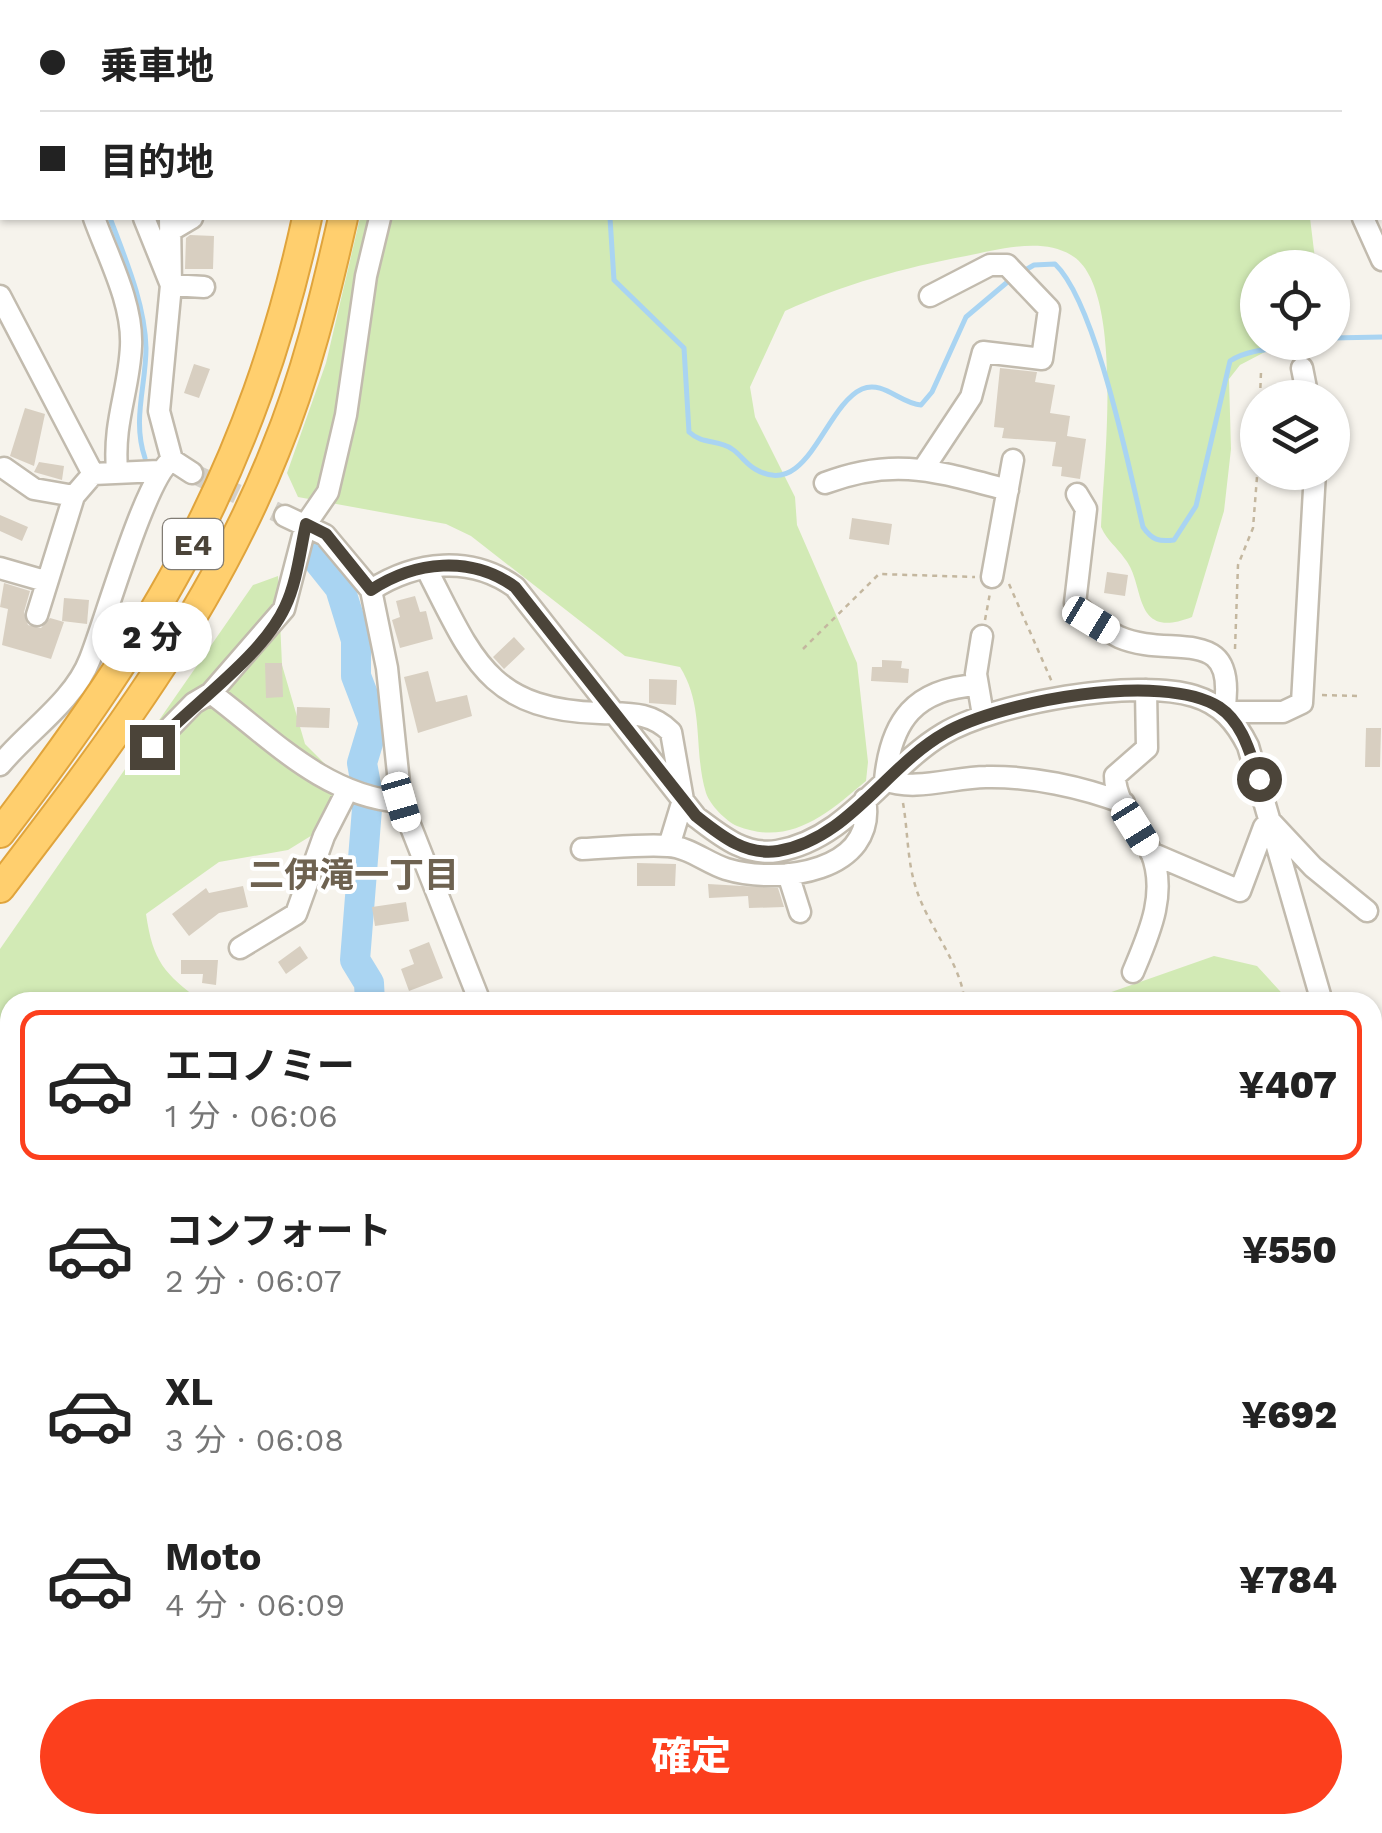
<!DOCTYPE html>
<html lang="ja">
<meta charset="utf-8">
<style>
body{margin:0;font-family:"Work Sans","Noto Sans JP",sans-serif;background:#f6f6f6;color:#222;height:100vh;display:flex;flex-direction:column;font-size:38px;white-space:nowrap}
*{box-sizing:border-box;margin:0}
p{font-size:32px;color:#767676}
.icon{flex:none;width:55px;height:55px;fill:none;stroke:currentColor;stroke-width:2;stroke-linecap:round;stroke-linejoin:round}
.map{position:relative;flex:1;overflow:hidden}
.side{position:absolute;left:0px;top:992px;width:1382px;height:842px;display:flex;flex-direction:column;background:#fff;border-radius:30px 30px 0 0;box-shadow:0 2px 8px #0004}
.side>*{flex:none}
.banner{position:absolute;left:0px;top:0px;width:1382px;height:220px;box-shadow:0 2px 8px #0004;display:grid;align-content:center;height:220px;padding:0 40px;background:#fff}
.controls{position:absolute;left:1240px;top:250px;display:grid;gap:20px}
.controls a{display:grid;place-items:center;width:110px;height:110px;border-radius:50%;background:#fff;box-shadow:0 2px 8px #0004;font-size:50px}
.end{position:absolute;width:45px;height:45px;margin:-22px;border:12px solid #4b4439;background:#fff;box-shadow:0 0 0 5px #fff}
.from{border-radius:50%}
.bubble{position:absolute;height:70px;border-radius:35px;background:#fff;box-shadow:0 2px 8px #0004;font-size:32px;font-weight:800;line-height:70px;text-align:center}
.car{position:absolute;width:30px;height:60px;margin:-30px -15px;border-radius:12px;box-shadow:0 0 8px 2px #0007;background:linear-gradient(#fff 24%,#345 0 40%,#fff 0 76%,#345 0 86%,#fff 0)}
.banner b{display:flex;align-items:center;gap:35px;height:95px;font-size:38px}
.banner b+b{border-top:2px solid #e0e0e0}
.banner i{width:25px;height:25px;background:#222}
ul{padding:18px 0 0;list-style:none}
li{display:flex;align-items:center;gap:30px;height:150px;margin:0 20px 15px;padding:0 20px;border:5px solid transparent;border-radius:20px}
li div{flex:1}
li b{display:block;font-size:38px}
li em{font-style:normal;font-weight:800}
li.active{border-color:#fc3f1d}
li>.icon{width:90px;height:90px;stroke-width:1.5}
.button{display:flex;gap:20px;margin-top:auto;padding:20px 40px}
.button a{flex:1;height:115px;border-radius:60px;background:#fc3f1d;color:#fff;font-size:40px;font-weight:800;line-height:115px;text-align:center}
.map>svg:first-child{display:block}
.green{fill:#d2eab5}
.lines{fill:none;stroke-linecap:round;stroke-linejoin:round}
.stream{stroke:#a9d4f2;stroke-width:5}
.river{stroke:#a9d4f2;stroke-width:30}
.building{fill:#d8cfc1}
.minor-tunnel{stroke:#d4d0c8;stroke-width:20;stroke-dasharray:20 10;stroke-linecap:butt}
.minor-casing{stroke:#c2bbae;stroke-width:25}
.highway-casing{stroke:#e0a43c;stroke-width:32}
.path{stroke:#c4b79f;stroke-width:2.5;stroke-dasharray:5 5;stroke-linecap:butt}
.minor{stroke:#fff;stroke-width:20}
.highway{stroke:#ffcf6e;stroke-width:28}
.route{stroke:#4b4439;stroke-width:12}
.labels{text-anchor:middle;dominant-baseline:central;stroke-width:8;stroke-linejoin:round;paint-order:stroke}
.shield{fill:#fff;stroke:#817c74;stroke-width:2.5}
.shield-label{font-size:30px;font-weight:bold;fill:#4b4439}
.neighbourhood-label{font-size:35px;font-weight:bold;fill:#6e6250;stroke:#fff}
</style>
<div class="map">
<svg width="1382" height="1833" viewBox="0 0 1382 1833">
<rect width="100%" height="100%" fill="#f6f3ec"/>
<path class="green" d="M451 0H1247L1257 2H448Z
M360 218H1310L1316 267 1258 268V342L1282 343 1240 365 1229 379 1231 449 1224 511 1192 617C1131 641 1146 584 1125 559 1116 546 1108 542 1101 527 1103 471 1126 286 1071 255 1041 237 998 250 966 256 903 268 844 284 785 311L750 387 755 417 795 497 797 525 857 663 868 762 866 781C827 814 790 847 737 826 726 821 710 805 706 793 693 750 705 707 680 667L625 656 471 536 446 524 298 497 287 473 326 363Z
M278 576 282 665 305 744 326 765 334 788V810L314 834 288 850 219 862 146 914C153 962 164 973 202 1002H10V1825H894L887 1833H0V949L253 585Z
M1214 956 1257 966 1290 1002H1083Z
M1382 1236V1833H1278L1269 1825H1372V1244Z
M1099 1825H1189L1200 1833H1090Z"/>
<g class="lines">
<path class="stream" d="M14 0 16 2
M587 2 594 0
M110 218C125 258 145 304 146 348 146 386 132 420 145 458
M610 218 614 280 684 348 689 432C703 445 718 439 732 449 740 454 746 464 755 469 808 501 824 406 862 389 883 380 901 404 921 405L932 392 966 317 1011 279
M1020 273 1034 265 1055 264C1096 303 1129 468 1143 527 1152 540 1159 542 1174 540L1196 506 1230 361C1256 344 1290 352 1318 342
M1332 338 1382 337"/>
<path class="river" d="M312 553 340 588 356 640V676L374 723 362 763 368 796 355 960 369 983 370 1002
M914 1833 918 1825"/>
</g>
<path class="building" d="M190 235 214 236 213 269H185L186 238Z
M194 364 210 369 199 398 184 393Z
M1000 368 1037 372 1035 382 1055 385 1050 413 1070 416 1067 436 1086 439 1080 479 1061 476 1062 467 1052 466 1056 442 1002 438 1004 428 994 427Z
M25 408 45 414 34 466 10 456Z
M39 462 64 466 62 480 34 472Z
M0 515 28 527 22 541 0 531Z
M852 518 892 524 889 545 849 539Z
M1107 572 1128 575 1125 596 1104 593Z
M4 583 30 591 24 612 28 625 41 628 50 618 64 622 51 659 2 645 8 609 0 607Z
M415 596 420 612 426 611 433 639 400 648 392 620 400 617 396 601Z
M64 598 89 600 87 624 62 621Z
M514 637 525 649 504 669 493 657Z
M882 660 902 661 901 668 909 669 908 683 871 681 872 667H882Z
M265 663H282L283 697 266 698Z
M428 671 436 702 467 695 472 716 418 733 404 677Z
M649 679 677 680 676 705 649 703Z
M297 707 330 708 329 728 296 727Z
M1366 728H1381L1380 767H1365Z
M637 863 676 864 675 886H637Z
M708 884 778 888 784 907 749 908 748 896 709 898Z
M243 886 248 907 219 913 189 936 172 914 206 888 209 893Z
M406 902 409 921 375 926 372 907Z
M429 942 443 978 409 991 401 969 414 964 409 950Z
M300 946 308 958 286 974 278 962Z
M181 960H218L216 985 202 983 203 974H181Z"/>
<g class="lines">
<path class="minor-tunnel" d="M192 473 285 516"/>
<g class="minor-casing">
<path id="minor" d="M1290 0 1293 2
M0 1 2 5
M151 2 152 0
M399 2 400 0
M1380 101 1382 100
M94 218C108 257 133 303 131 346 129 391 113 421 117 470
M144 218 171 285 204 287
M170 218 171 285 159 411 172 460 192 473
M1363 218 1382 260
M170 231 192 218
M0 296 93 474 159 471
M1302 368 1308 398
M4 468 34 489 74 496
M924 468 971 397 983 352 1042 359 1049 309 1007 265H990L930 296
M825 483C896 456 938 472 1008 490
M1077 494 1086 509 1075 603C1088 617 1102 629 1119 637 1172 660 1239 621 1224 712
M285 516 325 535 371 590 387 668 401 802 480 1002
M0 568 45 581
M426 568C472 657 487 710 600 713 628 714 650 711 671 732L683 800 669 846
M992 577 1013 460
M371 590C416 561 471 555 515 587L696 817C720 835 744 856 777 851 847 840 886 768 943 734 994 703 1137 678 1194 696 1221 704 1236 722 1248 746L1322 1002
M37 615 74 496 93 474
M982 636 976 674 983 715
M977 685C915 689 891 720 885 780 915 792 954 777 986 777 1031 776 1082 787 1124 803
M211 693C271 738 324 796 401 802
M1224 712H1283L1302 703 1315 472
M151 747 194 703 211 693 284 609 306 524 328 492 346 415 366 276 380 218
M0 765C28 731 74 701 90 659 105 622 146 475 172 460
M582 849C610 848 641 844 668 846 689 847 707 863 726 869 779 885 878 872 865 799
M1151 853 1240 891 1264 827 1270 821 1313 867 1367 911
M788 874 800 912
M240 948 296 914 324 836 347 791
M1133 972C1149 934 1168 893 1151 852 1140 827 1115 804 1115 776L1147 748 1146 690
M1372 1060 1382 1063
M1372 1468 1382 1444
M1372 1478 1382 1499
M1040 1833V1825"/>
</g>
<g class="highway-casing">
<path id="highway" d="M364 0V2
M331 2V0
M0 833C156 630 252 470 307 218
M0 888C105 751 211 613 275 451 306 376 325 297 343 218"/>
</g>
<path class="path" d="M1260 398 1261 372
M1009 584 1052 682
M985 620 990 593
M803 649 879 574 975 577
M1235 649 1238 565 1253 528 1258 464
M1322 695 1359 696
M903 803C908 831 907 861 916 888 927 925 964 968 964 1002"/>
<use href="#minor" class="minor"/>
<use href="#highway" class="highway"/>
</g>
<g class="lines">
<path class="route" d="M152 747C190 706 262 657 285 607 297 582 300 551 306 524L326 534 371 590C415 561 471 555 515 587L696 816C720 835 745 856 778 851 849 839 886 766 945 733 1001 701 1162 671 1219 707 1243 723 1250 753 1259 779"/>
</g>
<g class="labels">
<rect class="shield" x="163" y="519" width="60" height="50" rx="8"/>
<g class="shield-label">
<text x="193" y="544">E4</text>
</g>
<g class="neighbourhood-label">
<text x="354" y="875">二伊滝一丁目</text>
</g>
</g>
</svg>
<div class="controls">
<a><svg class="icon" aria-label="locate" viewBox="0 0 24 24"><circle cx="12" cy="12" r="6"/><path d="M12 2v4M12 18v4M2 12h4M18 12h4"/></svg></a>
<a><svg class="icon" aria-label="layers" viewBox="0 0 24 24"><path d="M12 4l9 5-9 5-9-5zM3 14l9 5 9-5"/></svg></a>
</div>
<i class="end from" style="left:1259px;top:779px"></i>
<i class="end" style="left:152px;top:747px"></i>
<div class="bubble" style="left:92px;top:602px;width:120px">2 分</div>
<i class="car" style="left:1091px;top:620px;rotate:121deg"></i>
<i class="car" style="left:401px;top:802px;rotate:164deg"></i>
<i class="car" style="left:1135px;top:827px;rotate:148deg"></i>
<div class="banner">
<b><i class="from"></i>乗車地</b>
<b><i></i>目的地</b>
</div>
<section class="side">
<ul>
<li class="active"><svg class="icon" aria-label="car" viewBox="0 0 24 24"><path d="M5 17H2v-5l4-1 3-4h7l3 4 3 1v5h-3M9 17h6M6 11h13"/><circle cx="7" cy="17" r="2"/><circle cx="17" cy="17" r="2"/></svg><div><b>エコノミー</b><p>1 分 · 06:06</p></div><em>¥407</em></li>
<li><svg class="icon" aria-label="car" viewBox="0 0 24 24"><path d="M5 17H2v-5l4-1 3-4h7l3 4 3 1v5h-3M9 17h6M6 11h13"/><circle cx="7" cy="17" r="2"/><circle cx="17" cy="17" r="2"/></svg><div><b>コンフォート</b><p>2 分 · 06:07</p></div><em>¥550</em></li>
<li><svg class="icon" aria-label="car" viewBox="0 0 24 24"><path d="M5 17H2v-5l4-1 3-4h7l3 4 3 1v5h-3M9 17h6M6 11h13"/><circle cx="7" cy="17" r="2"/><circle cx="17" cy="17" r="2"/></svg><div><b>XL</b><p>3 分 · 06:08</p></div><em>¥692</em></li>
<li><svg class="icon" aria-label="car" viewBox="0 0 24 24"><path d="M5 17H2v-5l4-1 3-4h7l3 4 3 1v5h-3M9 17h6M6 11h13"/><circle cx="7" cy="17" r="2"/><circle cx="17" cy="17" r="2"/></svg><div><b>Moto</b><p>4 分 · 06:09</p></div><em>¥784</em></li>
</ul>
<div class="button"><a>確定</a></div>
</section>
</div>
